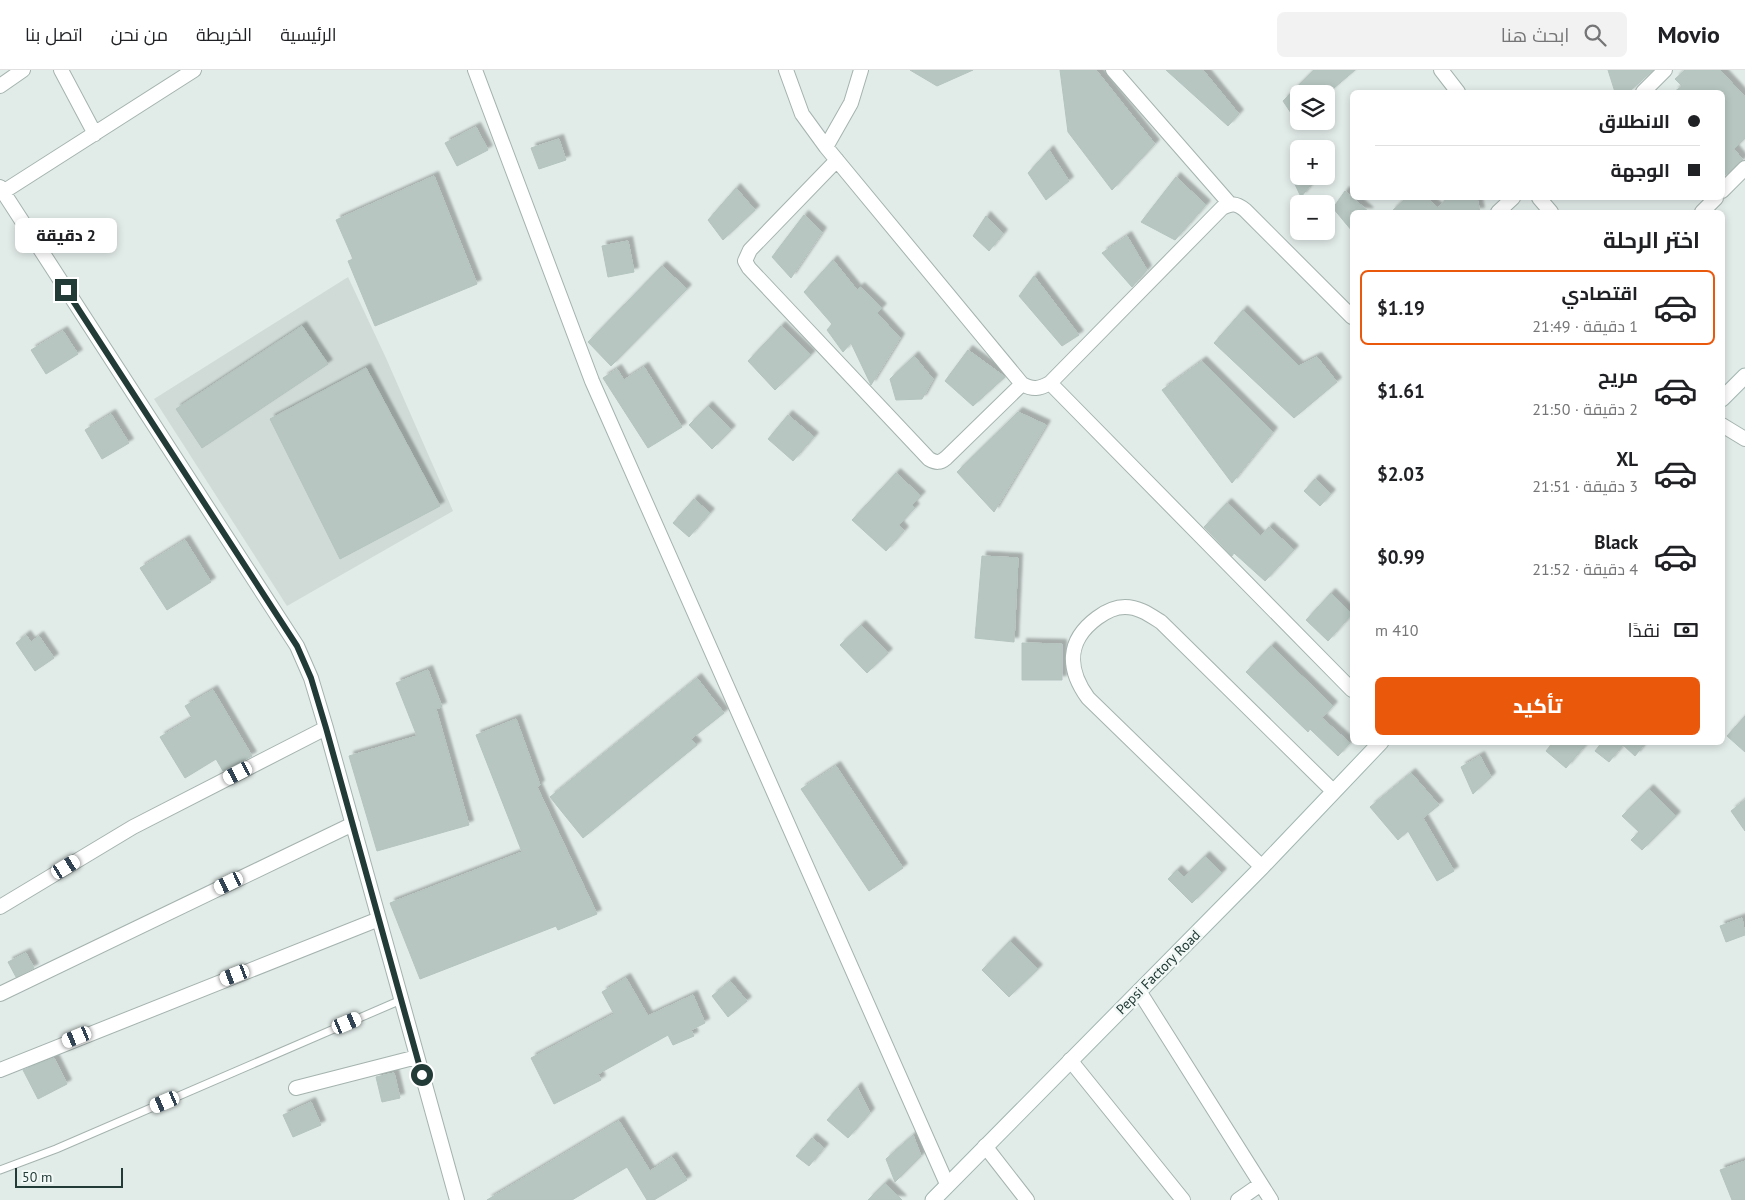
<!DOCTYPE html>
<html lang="ar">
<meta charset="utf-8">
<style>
body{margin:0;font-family:"PT Sans",Cairo,sans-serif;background:#f2f2f2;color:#202124;direction:rtl;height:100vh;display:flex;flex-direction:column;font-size:19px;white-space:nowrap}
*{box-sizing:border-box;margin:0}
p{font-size:16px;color:#757577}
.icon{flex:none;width:28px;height:28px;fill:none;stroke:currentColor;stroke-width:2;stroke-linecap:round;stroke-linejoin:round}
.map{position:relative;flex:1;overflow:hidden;direction:ltr}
.details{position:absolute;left:1350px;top:140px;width:375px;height:535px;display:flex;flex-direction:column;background:#fff;border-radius:8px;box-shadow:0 2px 8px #0003;direction:rtl}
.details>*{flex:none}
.hud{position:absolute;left:1350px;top:20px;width:375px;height:110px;border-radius:8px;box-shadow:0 2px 8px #0003;direction:rtl;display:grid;align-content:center;height:110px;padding:0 25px;background:#fff}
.controls{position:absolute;left:1290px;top:15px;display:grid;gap:10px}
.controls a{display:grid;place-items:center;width:45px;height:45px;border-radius:8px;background:#fff;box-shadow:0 2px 8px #0003;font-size:25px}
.scale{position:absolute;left:15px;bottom:12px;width:108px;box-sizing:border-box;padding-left:5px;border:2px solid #223b37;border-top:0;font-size:14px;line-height:18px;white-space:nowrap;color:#223b37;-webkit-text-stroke:4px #f2f8f5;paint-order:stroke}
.end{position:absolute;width:22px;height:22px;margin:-11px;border:6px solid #223b37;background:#fff;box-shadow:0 0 0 2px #fff}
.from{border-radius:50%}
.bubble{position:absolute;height:35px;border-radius:8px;background:#fff;box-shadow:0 2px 8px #0003;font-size:16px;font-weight:800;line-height:35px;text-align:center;direction:rtl}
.car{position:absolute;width:15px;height:30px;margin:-15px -8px;border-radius:6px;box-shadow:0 0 4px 1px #0007;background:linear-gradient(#fff 24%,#345 0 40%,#fff 0 76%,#345 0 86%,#fff 0)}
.hud b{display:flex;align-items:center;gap:18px;height:48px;font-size:19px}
.hud b+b{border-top:1px solid #e0e0e0}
.hud i{width:12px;height:12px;background:#202124}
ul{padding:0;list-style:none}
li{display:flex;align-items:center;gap:15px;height:75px;margin:0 10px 8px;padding:0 15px;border:2px solid transparent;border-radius:8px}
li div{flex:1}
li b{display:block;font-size:19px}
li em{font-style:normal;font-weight:800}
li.on{border-color:#ea580c}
li>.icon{width:45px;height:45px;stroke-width:1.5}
h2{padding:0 25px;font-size:22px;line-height:60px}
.pay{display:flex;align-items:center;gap:12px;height:55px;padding:0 25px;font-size:19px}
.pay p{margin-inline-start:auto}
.cta{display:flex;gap:10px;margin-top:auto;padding:10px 25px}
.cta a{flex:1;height:58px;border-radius:8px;background:#ea580c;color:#fff;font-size:20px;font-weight:800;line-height:58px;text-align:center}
header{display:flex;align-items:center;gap:30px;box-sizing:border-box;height:70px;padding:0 25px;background:#fff;border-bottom:1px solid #e0e0e0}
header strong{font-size:24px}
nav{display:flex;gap:28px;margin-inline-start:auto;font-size:18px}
.search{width:350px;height:45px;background:#f2f2f2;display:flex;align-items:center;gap:12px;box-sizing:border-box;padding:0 18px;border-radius:8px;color:#757577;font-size:19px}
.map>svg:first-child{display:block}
.built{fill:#d0dbd7}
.building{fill:#b7c6c1;stroke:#b4c4bf;filter:url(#shadow)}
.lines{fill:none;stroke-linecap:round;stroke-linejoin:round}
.service-casing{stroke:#a4b3af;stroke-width:9}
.minor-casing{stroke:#a4b3af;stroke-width:16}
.secondary-casing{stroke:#a0b6b1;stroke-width:17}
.service{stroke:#fff;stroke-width:7}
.minor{stroke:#fff;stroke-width:14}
.secondary{stroke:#fff;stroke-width:15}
.route{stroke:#223b37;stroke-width:6}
.labels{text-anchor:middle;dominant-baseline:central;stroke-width:5;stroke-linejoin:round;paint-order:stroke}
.street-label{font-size:14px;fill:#223b37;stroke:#f2f8f5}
</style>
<header>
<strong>Movio</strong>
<div class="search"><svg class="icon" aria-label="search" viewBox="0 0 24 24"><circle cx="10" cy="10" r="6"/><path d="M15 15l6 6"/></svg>ابحث هنا</div>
<nav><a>الرئيسية</a><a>الخريطة</a><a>من نحن</a><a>اتصل بنا</a></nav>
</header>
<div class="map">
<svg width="1745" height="1130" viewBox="0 0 1745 1130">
<defs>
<filter id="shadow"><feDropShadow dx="4.5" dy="-4.5" stdDeviation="1" flood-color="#0004"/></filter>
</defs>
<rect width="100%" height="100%" fill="#e1ebe8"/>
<path class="built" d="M348 207 386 288 453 441 287 536 154 329Z"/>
<path class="building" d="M910 0H973L937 16Z
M1060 0H1096L1155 74 1112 120 1068 62Z
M1166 0H1203L1239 44 1228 56Z
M1314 0H1355L1327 24H1299V55L1283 31Z
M1608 0H1653L1629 22H1615Z
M1685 0H1720L1745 27V68L1734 79 1743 90 1722 108V22H1674L1682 16 1675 9Z
M476 57 488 80 457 96 445 73Z
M559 69 566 90 539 99 531 78Z
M1049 80 1069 111 1046 130 1028 103Z
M434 106 477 214 375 256 348 191 353 189 336 150Z
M1291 106H1318L1301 127Z
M1176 107 1206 135 1175 170 1141 152Z
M736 118 755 140 723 170 708 150Z
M1345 121 1369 142H1352V161L1333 138Z
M1406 128H1427L1438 138 1447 128H1477L1480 142H1391Z
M804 145 822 162 791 208 772 187Z
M986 146 1003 164 989 181 973 166Z
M1127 166 1147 200 1132 217 1102 183Z
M628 171 634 202 608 207 602 176Z
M833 190 857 220 860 217 882 238 877 243 900 268 871 315 851 273 843 282 827 260 832 254 804 222Z
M662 196 687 219 611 296 588 272Z
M1034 206 1079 265 1062 276 1019 226Z
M1243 240 1299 296 1317 287 1337 312 1294 348 1214 273Z
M302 256 328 294 202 378 176 339Z
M781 256 811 285 775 320 748 291Z
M63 261 78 284 46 304 31 280Z
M968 280 1005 307 973 336 945 311Z
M914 286 933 309 922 329 896 330 890 309Z
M1202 291 1273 362 1232 413 1162 320Z
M644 297 682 357 648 378 603 308 617 299 624 310Z
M366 298 440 436 340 489 270 349Z
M708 336 731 360 712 379 689 355Z
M1018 342 1046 355 994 442 957 402Z
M111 344 129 373 102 389 85 360Z
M788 345 814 367 793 391 768 369Z
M896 403 921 426 912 435 915 438 899 455 904 461 886 481 852 450Z
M1315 409 1331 424 1320 436 1304 421Z
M694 429 710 443 689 467 673 453Z
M1227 433 1261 466 1269 457 1294 480 1265 511 1234 483 1232 486 1204 457Z
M185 470 211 512 167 540 140 498Z
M982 486 1018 488 1014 572 975 568Z
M1331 523 1352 544 1328 571 1306 550Z
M861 555 888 583 867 603 840 575Z
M26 565 31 572 39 566 54 588 35 601 16 573Z
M1022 573 1062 574V610H1022Z
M1271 576 1333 636 1322 648 1350 673 1338 686 1310 659 1308 662 1246 602Z
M428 600 442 637 436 639 469 755 377 781 349 686 417 666 396 613Z
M697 608 724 643 691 669 697 675 583 768 550 727Z
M213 620 252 686 223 701 216 689 185 708 160 667 192 648 185 636Z
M1745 646V682L1727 666Z
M516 649 540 715 537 717 597 844 558 860 556 856 420 909 390 833 522 782 476 665Z
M1553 672H1588L1566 698 1546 681Z
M1602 672H1646L1635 686 1623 675 1609 692 1595 681Z
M1480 686 1491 707 1473 724 1461 697Z
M836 696 903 798 869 821 801 719Z
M1411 703 1439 735 1423 748 1454 801 1437 811 1408 761 1398 770 1370 737Z
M1649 719 1676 746 1642 780 1631 770 1639 762 1622 746Z
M1745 730V761L1731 741Z
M1205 786 1222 803 1192 833 1168 809 1177 800 1184 807Z
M1742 848 1745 865 1726 872 1720 856Z
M1010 871 1038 899 1009 927 982 900Z
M26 883 34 898 16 907 8 892Z
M626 908 648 946 693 925 705 953 691 960 694 966 673 975 668 965 598 1004 601 1010 554 1034 531 988 614 944 602 922Z
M730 911 747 931 728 947 712 926Z
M54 988 67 1014 38 1029 23 1000Z
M394 1003 400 1028 382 1032 376 1007Z
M857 1017 870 1043 848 1068 827 1050Z
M311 1032 321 1055 293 1067 283 1045Z
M619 1051 650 1101 672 1087 687 1110 654 1130H647L627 1097 572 1130H487Z
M913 1065 921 1086 895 1112 886 1089Z
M812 1068 824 1078 809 1096 796 1086Z
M1745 1091V1130H1732L1720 1100Z
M885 1113 902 1130H868Z"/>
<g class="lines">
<g class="service-casing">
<path id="service" d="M0 1100 56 1079 401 930"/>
</g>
<g class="minor-casing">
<path id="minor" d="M61 0 95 64
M475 0 592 311 947 1114
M786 0 802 44 826 77 1022 314C1033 320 1039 319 1050 313L1222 138C1232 133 1236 133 1245 140L1352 247
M1113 0 1230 134
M1441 0 1458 22
M0 16 23 0
M1643 22 1665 0
M826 77 851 33 861 0
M837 90 750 180 745 191 749 198 929 389C936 393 940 393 946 388L1022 314
M0 117 297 576 311 608 326 658 457 1130
M1722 121 1745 98
M3 122 194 0
M1539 128 1551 142
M1498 142 1513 128
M1702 142 1716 128
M1050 313 1352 620
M1722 355 1745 369
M1262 797 1088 628C1067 599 1066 571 1097 548 1105 542 1115 537 1125 537 1139 537 1150 545 1161 552L1333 721
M0 837 133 757 326 658
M1139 921 1271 1130
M0 924 353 754
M1070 990 1183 1130
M0 1000 379 849
M296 1018 417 987
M985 1076 1027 1130
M1238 1130 1261 1114"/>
</g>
<g class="secondary-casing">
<path id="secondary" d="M1722 329 1745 306
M933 1130 1262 797 1381 672"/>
</g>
<use href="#service" class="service"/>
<use href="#minor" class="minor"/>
<use href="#secondary" class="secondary"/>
</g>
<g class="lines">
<path class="route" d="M66 220 297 576 311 608 326 658 422 1005"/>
</g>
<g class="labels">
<g class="street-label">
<text transform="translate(1158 902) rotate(-45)">Pepsi Factory Road</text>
</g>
</g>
</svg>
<div class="controls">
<a><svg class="icon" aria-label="layers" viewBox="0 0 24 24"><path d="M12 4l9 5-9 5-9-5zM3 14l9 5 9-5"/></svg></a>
<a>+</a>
<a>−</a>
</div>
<div class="scale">50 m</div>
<i class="end from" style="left:422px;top:1005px"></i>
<i class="end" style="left:66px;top:220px"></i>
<div class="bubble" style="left:15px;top:148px;width:102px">2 دقيقة</div>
<i class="car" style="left:238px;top:703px;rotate:243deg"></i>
<i class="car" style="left:66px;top:797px;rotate:59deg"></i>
<i class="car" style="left:229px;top:813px;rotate:244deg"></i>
<i class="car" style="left:235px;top:905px;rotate:249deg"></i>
<i class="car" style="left:347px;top:953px;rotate:67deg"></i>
<i class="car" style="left:77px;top:967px;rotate:248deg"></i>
<i class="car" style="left:165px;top:1032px;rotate:247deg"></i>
<div class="hud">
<b><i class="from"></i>الانطلاق</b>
<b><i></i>الوجهة</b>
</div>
<section class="details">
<h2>اختر الرحلة</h2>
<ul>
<li class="on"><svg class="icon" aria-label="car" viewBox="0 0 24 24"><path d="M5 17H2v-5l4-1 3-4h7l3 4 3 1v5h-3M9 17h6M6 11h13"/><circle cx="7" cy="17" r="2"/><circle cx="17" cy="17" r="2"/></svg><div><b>اقتصادي</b><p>1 دقيقة · 21:49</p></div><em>$1.19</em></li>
<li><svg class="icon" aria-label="car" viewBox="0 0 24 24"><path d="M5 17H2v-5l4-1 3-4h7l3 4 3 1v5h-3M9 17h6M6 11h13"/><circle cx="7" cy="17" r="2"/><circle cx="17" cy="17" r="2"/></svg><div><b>مريح</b><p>2 دقيقة · 21:50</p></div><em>$1.61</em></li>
<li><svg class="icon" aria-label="car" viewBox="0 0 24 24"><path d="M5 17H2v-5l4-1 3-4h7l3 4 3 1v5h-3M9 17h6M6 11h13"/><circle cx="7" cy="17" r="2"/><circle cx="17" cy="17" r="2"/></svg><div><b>XL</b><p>3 دقيقة · 21:51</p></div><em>$2.03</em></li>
<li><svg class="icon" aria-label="car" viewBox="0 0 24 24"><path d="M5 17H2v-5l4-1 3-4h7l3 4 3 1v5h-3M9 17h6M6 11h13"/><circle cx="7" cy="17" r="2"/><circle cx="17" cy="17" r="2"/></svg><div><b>Black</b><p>4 دقيقة · 21:52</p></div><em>$0.99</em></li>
</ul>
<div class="pay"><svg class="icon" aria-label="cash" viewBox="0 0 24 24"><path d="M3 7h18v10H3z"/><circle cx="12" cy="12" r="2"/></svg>نقدًا<p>410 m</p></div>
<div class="cta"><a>تأكيد</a></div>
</section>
</div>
